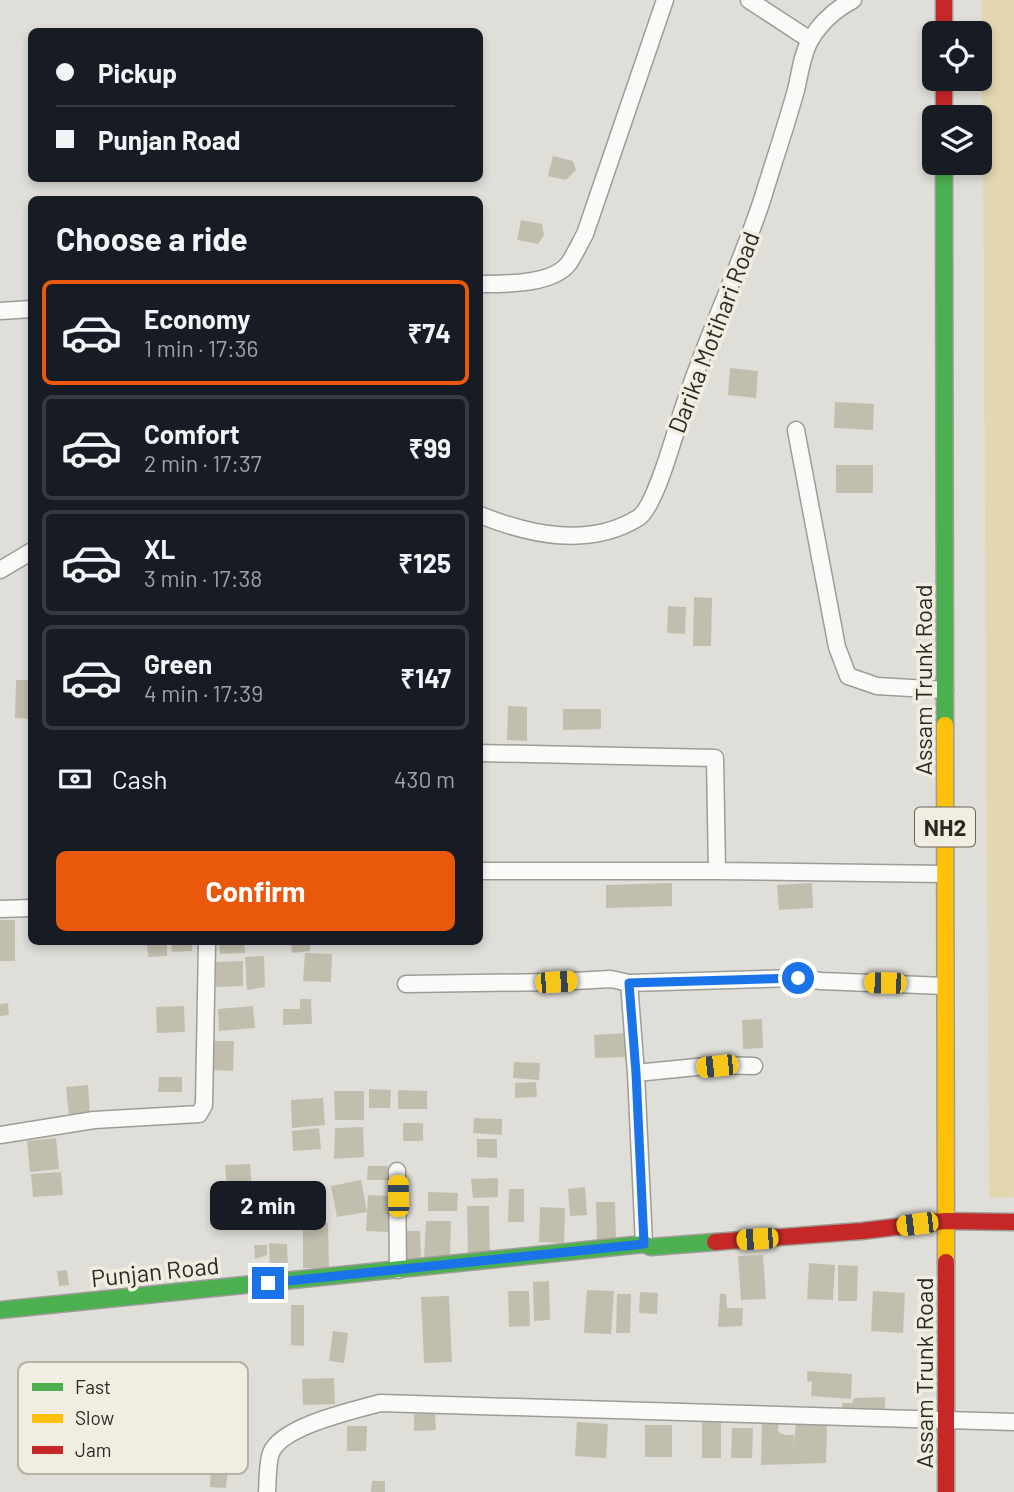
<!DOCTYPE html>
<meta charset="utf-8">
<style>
body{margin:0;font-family:Barlow,sans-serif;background:#242831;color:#f1f3f6;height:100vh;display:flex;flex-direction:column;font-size:26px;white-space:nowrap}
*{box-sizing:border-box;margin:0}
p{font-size:23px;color:#9ea1a6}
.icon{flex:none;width:38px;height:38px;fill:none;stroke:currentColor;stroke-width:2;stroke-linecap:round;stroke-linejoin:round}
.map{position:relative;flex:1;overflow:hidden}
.details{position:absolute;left:28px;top:196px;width:455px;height:749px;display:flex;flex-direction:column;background:#171b24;border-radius:10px;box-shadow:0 4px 10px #0003}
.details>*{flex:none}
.top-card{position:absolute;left:28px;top:28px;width:455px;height:154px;border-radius:10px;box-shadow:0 4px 10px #0003;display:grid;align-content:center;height:154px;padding:0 28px;background:#171b24}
.tools{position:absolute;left:922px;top:21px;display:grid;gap:14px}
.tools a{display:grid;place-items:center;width:70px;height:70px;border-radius:10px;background:#171b24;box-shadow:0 4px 10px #0003;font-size:35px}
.end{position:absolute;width:32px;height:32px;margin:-16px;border:9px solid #1a73e8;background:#fff;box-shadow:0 0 0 4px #fff}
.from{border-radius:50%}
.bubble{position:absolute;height:49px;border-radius:10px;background:#171b24;box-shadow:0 4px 10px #0003;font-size:23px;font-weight:700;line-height:49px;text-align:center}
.car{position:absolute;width:21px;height:42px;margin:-21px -10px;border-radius:9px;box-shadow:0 0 5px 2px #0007;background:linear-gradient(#f5c518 24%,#345 0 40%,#f5c518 0 76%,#345 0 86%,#f5c518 0)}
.top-card b{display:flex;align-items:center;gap:24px;height:66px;font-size:26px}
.top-card b+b{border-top:2px solid #363941}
.top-card i{width:18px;height:18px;background:#f1f3f6}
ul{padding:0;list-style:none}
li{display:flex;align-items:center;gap:21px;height:105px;margin:0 14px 10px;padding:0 14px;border:4px solid #363941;border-radius:10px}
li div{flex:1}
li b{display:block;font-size:26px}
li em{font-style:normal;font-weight:700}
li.on{border-color:#ea580c}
li>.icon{width:63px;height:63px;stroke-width:1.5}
h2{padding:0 28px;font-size:32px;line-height:84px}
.pay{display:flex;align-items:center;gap:18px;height:77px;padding:0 28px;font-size:26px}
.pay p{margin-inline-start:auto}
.button{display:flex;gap:14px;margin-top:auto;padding:14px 28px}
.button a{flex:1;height:80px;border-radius:10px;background:#ea580c;color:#fff;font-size:28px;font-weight:700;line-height:80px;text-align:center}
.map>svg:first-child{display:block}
.green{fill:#e3d7b1}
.building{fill:#c2beae}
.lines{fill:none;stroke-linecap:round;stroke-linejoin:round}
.street-casing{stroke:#9d9c97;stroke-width:19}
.fast-casing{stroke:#9d9c97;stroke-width:19}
.slow-casing{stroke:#9d9c97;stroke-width:19}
.jam-casing{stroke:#9d9c97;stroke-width:19}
.street{stroke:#fafaf9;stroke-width:16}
.fast{stroke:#4caf50;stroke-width:16}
.slow{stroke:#ffc107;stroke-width:16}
.jam{stroke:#c62828;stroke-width:16}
.route{stroke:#1a73e8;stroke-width:9}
.labels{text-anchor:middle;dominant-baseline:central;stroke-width:7;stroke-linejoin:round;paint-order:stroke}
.shield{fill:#f1ede1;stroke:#66645d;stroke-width:2}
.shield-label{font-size:23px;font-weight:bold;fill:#2a2924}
.street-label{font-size:24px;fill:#2a2924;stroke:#f1ede1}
.key{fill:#f1ede1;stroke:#b5b2a8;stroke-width:2}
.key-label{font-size:19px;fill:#2a2924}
</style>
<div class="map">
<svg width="1014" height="1492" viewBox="0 0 1014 1492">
<rect width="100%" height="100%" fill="#e0ded8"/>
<path class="green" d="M982 0H1014V1197L989 1198Z"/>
<path class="building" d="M553 156 573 161 576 170 566 180 548 176Z
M521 220 542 224 544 235 538 244 517 240Z
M730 368 758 371 756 398 728 395Z
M835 402 874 404 873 430 834 428Z
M836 465H873V493H836Z
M694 597 712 598 711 646H693Z
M668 606 686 607 685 634 667 633Z
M16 680H32V719L15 718Z
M508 706 527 707V741L507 740Z
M563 709H601V729L563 730Z
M672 883V906L606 908V885Z
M812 883 813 908 779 910 777 885Z
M0 920H15V961H0Z
M147 942H167V956L148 957Z
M171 942H192V951L172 952Z
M219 942H244L245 953 220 954Z
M291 942H310V951L292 953Z
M305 953 332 954 331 982 303 981Z
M264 956 265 987 247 990 245 957Z
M243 961V986L216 987 215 962Z
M300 999H311L312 1024 283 1025V1009H300Z
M8 1003 9 1015 0 1016V1004Z
M184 1006 185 1032 157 1033 156 1007Z
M253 1006 255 1028 219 1031 218 1009Z
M762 1019 763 1048 743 1049 742 1020Z
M625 1033 626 1057 595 1058 594 1035Z
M214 1041H234L233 1071 214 1070Z
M514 1062 540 1063 539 1080 513 1078Z
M159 1077H182V1092H158Z
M536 1082 537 1097 515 1098V1083Z
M88 1085 90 1114 69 1116 66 1087Z
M369 1089 391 1090 390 1108H369Z
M398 1090 427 1091V1109H398Z
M334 1091H364V1120H335Z
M323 1098 325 1125 292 1128 291 1100Z
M474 1118 502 1119V1135L473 1133Z
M403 1123H423V1141H403Z
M363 1127 364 1157 334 1159 335 1128Z
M319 1128 321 1149 293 1151 292 1131Z
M56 1138 59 1169 30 1172 27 1141Z
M477 1139H497V1158L477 1157Z
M250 1164 252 1188 227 1189 225 1165Z
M368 1166H388V1180H367Z
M61 1172 63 1195 33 1197 31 1174Z
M498 1178V1197L473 1198 471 1179Z
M361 1180 367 1212 337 1217 331 1186Z
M585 1187 587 1215 570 1216 568 1189Z
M509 1189H524V1222H508Z
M428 1192 458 1193 457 1211H428Z
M368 1195 392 1196 390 1232 366 1231Z
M596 1202H615L616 1242H597Z
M467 1206H489L490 1258H468Z
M540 1207 565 1208 564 1243 539 1242Z
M426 1221H451L450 1257 424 1258Z
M303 1223H328L329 1268H303Z
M401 1231H420L421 1261H402Z
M269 1243 287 1244 288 1271 270 1272Z
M254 1245H267V1255L255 1259Z
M763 1255 766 1299 741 1300 738 1256Z
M809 1263 835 1265 833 1300 807 1299Z
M838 1265 858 1266 857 1301H838Z
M67 1270 69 1285 59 1286 57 1271Z
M549 1281 550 1320 534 1321 533 1282Z
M587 1290 614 1291 611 1334 584 1333Z
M508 1291H529L530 1326 509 1327Z
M873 1291 905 1293 903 1333 871 1331Z
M640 1292 658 1293 657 1314 639 1313Z
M617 1294H631L630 1333H616Z
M720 1294H726L727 1308H743L742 1326 718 1327Z
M449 1296 452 1362 424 1363 421 1297Z
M291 1305H304V1346L291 1345Z
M333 1331 348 1333 344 1363 329 1361Z
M807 1371 852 1374 851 1399 811 1396 812 1382 807 1381Z
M334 1378 335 1404 303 1405 302 1379Z
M885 1397V1412L842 1413V1403H852L854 1398Z
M435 1413 436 1430 414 1431V1414Z
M702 1421H721V1458H702Z
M577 1422 608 1424 606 1458 575 1456Z
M762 1422H779L778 1432 785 1435H794L793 1452 796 1423 827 1425 826 1463 761 1465Z
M645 1425H672V1457H645Z
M347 1426H367L366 1451H347Z
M732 1428H753L752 1458H731Z
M211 1466 228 1467 226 1488 210 1487Z
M372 1481H385V1492H371Z"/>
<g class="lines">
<g class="street-casing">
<path id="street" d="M749 0 810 40
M480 284C504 284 553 285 569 263 575 254 580 243 585 234L665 0
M0 311 32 309
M796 430 837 647 848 676 877 686 945 690
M480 515C530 535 589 548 638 518 656 507 676 428 684 406 707 335 740 268 763 197 774 161 786 126 796 90 800 74 802 53 811 39 821 22 836 9 853 0
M0 570 32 551
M480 753 715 758 717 871
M480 871H717L945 874
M0 909 32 908
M629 983 636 1073 644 1244
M406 984 556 982 611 979 629 983 798 978 821 981 945 986
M636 1073 717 1065 754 1066
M0 1135 94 1120 199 1114 204 1105 207 942
M397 1171 398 1270
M267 1492C268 1480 267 1464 271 1453 281 1426 355 1410 380 1403L1014 1422"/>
</g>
<g class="fast-casing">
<path id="fast" d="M944 163 945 725
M0 1310 644 1244 651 1247 715 1242"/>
</g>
<g class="slow-casing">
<path id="slow" d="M945 725 946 1262"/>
</g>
<g class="jam-casing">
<path id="jam" d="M944 0V33
M944 79V117
M715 1242 862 1231 945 1221 1014 1222
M946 1262V1492"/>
</g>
<use href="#street" class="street"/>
<use href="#fast" class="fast"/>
<use href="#slow" class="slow"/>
<use href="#jam" class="jam"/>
</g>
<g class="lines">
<path class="route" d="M268 1283 644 1244 636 1073 629 983 798 978"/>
</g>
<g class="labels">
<rect class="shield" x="915" y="807.5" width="60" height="39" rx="5"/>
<g class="shield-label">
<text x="945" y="827">NH2</text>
</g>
<g class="street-label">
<text transform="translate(713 332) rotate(-69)">Darika Motihari Road</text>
<text transform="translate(922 680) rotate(-90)">Assam Trunk Road</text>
<text transform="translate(155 1271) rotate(-6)">Punjan Road</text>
<text transform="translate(923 1373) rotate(-90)">Assam Trunk Road</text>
</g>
</g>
<rect x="18" y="1362" width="230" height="112" rx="10" class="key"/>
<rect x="32" y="1383" width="31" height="8" fill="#4caf50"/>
<rect x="32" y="1414" width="31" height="9" fill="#ffc107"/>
<rect x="32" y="1446" width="31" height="8" fill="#c62828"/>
<g class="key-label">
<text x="75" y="1394">Fast</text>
<text x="75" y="1425">Slow</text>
<text x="75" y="1457">Jam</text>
</g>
</svg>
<div class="tools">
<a><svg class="icon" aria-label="locate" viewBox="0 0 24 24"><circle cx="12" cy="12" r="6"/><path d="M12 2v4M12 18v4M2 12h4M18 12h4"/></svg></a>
<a><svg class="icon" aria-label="layers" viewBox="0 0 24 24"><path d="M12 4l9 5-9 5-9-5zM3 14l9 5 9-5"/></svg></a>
</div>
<i class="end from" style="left:798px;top:978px"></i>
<i class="end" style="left:268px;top:1283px"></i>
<div class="bubble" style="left:210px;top:1181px;width:116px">2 min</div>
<i class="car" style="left:556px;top:982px;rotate:86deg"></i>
<i class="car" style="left:885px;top:983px;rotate:271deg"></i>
<i class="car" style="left:717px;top:1066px;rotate:264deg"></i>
<i class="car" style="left:398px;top:1196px;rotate:359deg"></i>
<i class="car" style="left:917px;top:1224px;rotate:263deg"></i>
<i class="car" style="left:757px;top:1239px;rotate:266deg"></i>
<div class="top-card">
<b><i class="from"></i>Pickup</b>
<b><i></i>Punjan Road</b>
</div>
<section class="details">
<h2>Choose a ride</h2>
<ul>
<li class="on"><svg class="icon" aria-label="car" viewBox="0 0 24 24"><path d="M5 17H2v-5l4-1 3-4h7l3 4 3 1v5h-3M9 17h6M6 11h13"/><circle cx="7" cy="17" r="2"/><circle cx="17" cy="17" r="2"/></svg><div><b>Economy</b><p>1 min · 17:36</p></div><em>₹74</em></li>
<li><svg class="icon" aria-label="car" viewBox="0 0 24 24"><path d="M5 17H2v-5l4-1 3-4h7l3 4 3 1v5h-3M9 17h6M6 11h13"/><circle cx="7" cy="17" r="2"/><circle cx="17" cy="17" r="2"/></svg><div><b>Comfort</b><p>2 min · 17:37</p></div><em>₹99</em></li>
<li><svg class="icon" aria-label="car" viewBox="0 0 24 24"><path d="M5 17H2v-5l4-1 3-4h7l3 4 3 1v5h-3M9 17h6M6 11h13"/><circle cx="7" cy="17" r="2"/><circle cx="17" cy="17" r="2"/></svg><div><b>XL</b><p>3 min · 17:38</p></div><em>₹125</em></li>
<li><svg class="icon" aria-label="car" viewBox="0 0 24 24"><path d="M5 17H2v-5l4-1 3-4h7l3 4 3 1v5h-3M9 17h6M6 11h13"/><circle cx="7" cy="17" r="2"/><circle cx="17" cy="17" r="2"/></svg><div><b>Green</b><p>4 min · 17:39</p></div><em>₹147</em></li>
</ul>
<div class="pay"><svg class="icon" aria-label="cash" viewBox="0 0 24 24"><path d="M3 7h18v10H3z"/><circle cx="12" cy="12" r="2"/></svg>Cash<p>430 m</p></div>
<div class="button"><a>Confirm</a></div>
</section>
</div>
